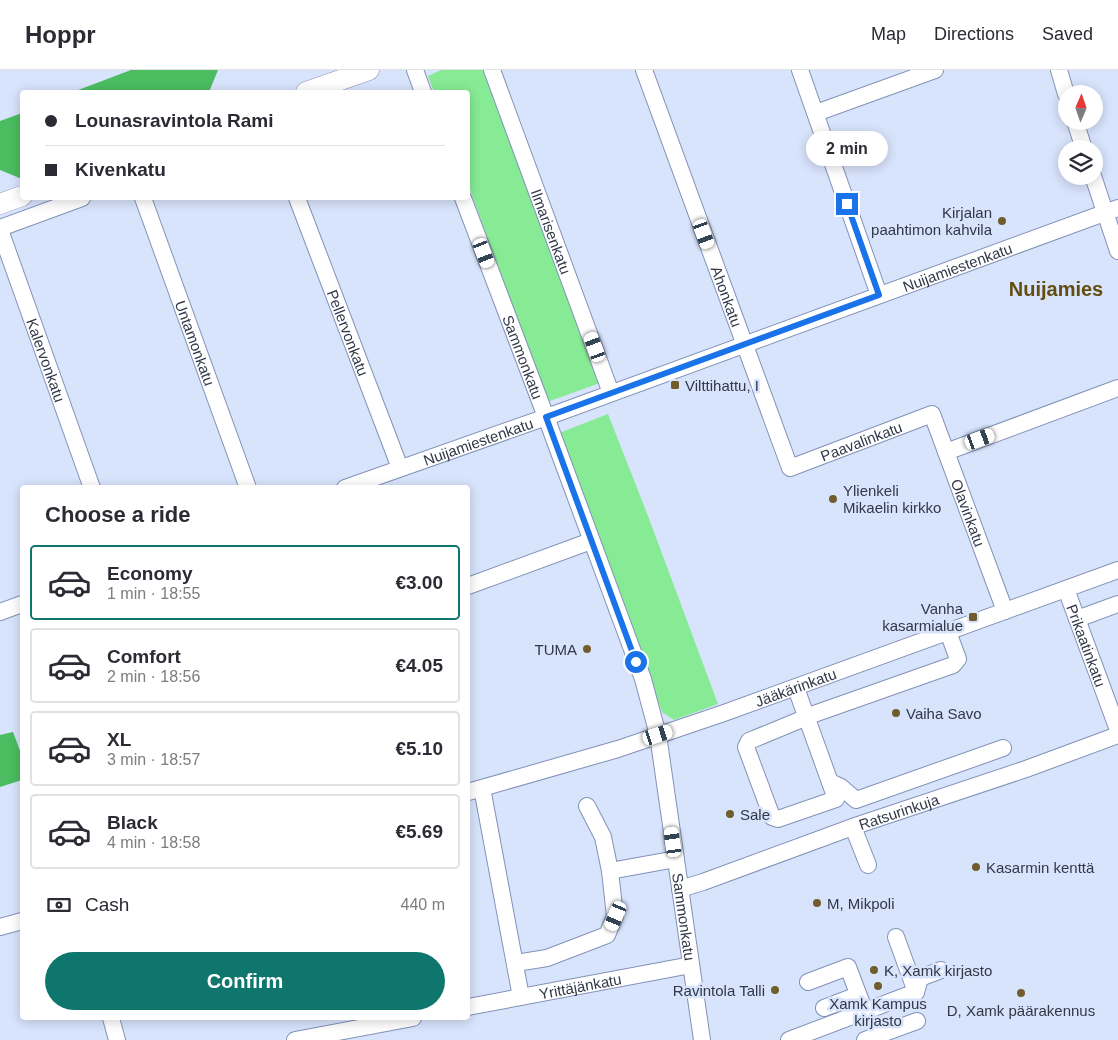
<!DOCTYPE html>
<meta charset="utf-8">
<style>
body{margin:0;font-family:Helvetica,sans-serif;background:#f2f2f3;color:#2b2b33;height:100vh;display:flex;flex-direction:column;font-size:19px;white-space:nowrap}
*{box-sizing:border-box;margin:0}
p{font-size:16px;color:#7c7c81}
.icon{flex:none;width:28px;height:28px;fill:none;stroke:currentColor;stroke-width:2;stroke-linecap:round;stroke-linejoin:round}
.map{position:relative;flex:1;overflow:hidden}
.details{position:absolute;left:20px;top:415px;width:450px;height:535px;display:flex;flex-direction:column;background:#fff;border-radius:5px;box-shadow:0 2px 12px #0003}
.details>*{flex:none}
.hud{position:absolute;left:20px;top:20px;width:450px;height:110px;border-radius:5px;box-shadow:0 2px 12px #0003;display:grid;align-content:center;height:110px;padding:0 25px;background:#fff}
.needle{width:32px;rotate:2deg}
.controls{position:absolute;left:1058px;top:15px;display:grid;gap:10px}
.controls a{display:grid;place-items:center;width:45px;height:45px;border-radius:50%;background:#fff;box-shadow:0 2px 12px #0003;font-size:25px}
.end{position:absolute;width:22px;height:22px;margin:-11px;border:6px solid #1a73e8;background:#fff;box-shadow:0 0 0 2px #fff}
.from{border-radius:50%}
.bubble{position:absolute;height:35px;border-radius:18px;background:#fff;box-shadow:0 2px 12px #0003;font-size:16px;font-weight:700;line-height:35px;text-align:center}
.car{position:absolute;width:15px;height:30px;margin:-15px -8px;border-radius:6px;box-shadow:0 0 4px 1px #0007;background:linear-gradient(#fff 24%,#345 0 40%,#fff 0 76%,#345 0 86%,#fff 0)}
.hud b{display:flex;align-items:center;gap:18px;height:48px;font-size:19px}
.hud b+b{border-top:1px solid #e1e1e2}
.hud i{width:12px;height:12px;background:#2b2b33}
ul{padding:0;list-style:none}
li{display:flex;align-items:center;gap:15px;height:75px;margin:0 10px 8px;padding:0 15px;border:2px solid #e1e1e2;border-radius:5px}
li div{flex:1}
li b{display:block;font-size:19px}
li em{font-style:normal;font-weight:700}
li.active{border-color:#0f766e}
li>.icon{width:45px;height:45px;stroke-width:1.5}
h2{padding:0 25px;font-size:22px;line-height:60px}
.pay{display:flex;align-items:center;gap:12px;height:55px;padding:0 25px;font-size:19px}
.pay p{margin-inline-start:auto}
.button{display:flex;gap:10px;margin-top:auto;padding:10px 25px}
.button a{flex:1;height:58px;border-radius:30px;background:#0f766e;color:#fff;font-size:20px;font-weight:700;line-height:58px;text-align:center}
header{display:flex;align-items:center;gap:30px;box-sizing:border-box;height:70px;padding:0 25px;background:#fff;border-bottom:1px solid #e1e1e2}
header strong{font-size:24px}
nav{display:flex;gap:28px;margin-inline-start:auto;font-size:18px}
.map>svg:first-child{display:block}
.green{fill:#86eb94}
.forest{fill:#4bbc60}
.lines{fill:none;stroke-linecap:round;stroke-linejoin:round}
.minor-casing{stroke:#8292b8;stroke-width:18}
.major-casing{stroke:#8292b8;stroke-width:21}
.minor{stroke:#fff;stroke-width:16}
.major{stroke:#fff;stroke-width:20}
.route{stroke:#1a73e8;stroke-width:6}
.poi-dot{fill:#715d2c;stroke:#d8e3fc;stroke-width:2}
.labels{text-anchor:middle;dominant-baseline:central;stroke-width:5;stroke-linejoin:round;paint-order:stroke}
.poi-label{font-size:15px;fill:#313848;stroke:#d8e3fc;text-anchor:start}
.street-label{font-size:15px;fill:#313848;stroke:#d8e3fc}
.district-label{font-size:20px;font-weight:bold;fill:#634d11;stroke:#d8e3fc}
</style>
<header>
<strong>Hoppr</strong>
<nav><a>Map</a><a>Directions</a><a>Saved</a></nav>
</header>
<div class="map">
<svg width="1118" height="970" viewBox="0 0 1118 970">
<rect width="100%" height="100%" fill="#d8e3fc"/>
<path class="green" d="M441 0H486L600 313 547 332 468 114V22H434L428 6Z
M608 344 648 446 718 634 674 650 662 642 559 363Z"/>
<path class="forest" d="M131 0H218L209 22H73Z
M22 43V109L0 100V51Z
M13 662 22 686V710L0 717V665Z"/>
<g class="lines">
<g class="minor-casing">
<g id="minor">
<path d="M415 0 423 22"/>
<path id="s1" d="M492 0 611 323"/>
<path id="s2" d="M644 0 790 398 932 344 1005 541"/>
<path d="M800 0 879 225"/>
<path d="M1059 0 1066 24"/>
<path d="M816 43 935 0"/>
<path d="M1075 51 1084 79"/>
<path d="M1093 106 1118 181"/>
<path id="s3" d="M143 128 248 418"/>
<path id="s4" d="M297 128 400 398"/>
<path id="s5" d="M463 128 546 347 643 609 658 665 702 970"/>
<path d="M0 158 82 128"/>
<path id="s6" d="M0 160 92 418"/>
<path d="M946 382 1118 318"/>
<path id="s7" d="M345 418 555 344 1118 138"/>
<path d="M468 516 591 471"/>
<path id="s8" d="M1066 519 1118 660"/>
<path d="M0 542 22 534"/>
<path d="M1077 549 1118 534"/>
<path d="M796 618 836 729 778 749 772 747 746 677 749 671C771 662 793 653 814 644L953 595 958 589 948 562"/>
<path d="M830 712 841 717 856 730 1003 678"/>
<path d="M482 718 521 927"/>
<path id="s9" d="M468 722 618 679 724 643 1118 500"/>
<path d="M853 757 868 795"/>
<path d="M610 801 676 789"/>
<path id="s10" d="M680 819 703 812 858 755 1026 699 1118 665"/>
<path d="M0 857 22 851"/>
<path d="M896 867 916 922"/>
<path d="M516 893 547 888 607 865 615 846 610 801 603 767 587 736"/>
<path d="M808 912 848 897 865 942"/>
<path id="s11" d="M468 937 691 895"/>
<path d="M824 938 858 925"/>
<path d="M111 948 117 970"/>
<path d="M295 970 413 948"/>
<path d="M789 970 916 922 920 908 941 900"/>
<path d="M865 970 917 951"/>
</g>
</g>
<g class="major-casing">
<path id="major" d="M306 22 369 0
M0 134 22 126"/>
</g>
<use href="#minor" class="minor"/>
<use href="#major" class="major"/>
</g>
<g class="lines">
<path class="route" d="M636 592 546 347 879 225 847 134"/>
</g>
<g class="poi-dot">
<circle cx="1002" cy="151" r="5"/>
<rect x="670" y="310" width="10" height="10" rx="2.5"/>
<circle cx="833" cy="429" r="5"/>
<rect x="968" y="542" width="10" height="10" rx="2.5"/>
<circle cx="587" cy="579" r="5"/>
<circle cx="896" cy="643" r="5"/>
<circle cx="730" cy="744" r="5"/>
<circle cx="976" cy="797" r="5"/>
<circle cx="817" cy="833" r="5"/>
<circle cx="874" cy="900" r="5"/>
<circle cx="878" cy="916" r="5"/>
<circle cx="775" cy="920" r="5"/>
<circle cx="1021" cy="923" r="5"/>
</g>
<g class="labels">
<g class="poi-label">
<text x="992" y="142" text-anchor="end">Kirjalan<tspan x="992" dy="17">paahtimon kahvila</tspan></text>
<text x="685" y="315">Vilttihattu, I</text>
<text x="843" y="420">Ylienkeli<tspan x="843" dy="17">Mikaelin kirkko</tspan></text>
<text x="963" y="538" text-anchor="end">Vanha<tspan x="963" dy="17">kasarmialue</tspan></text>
<text x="577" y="579" text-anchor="end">TUMA</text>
<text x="906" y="643">Vaiha Savo</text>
<text x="740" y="744">Sale</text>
<text x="986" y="797">Kasarmin kenttä</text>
<text x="827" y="833">M, Mikpoli</text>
<text x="884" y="900">K, Xamk kirjasto</text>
<text x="765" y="920" text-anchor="end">Ravintola Talli</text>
<text x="878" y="933" text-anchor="middle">Xamk Kampus<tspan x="878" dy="17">kirjasto</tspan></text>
<text x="1021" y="940" text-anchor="middle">D, Xamk päärakennus</text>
</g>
<g class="street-label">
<text stroke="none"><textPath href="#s1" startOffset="172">Ilmarisenkatu</textPath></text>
<text stroke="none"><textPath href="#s7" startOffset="651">Nuijamiestenkatu</textPath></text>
<text stroke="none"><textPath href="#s2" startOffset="241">Ahonkatu</textPath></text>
<text stroke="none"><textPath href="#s4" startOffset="144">Pellervonkatu</textPath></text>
<text stroke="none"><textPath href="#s3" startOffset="154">Untamonkatu</textPath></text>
<text stroke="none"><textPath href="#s5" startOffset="170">Sammonkatu</textPath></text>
<text stroke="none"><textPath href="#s6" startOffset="138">Kalervonkatu</textPath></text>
<text stroke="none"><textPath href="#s7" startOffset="141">Nuijamiestenkatu</textPath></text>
<text stroke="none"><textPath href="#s2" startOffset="500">Paavalinkatu</textPath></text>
<text stroke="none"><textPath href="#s2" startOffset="681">Olavinkatu</textPath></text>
<text stroke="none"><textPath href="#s8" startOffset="60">Prikaatinkatu</textPath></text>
<text stroke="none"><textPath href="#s9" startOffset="344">Jääkärinkatu</textPath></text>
<text stroke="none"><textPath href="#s10" startOffset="232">Ratsurinkuja</textPath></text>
<text stroke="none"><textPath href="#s5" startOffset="755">Sammonkatu</textPath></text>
<text stroke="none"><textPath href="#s11" startOffset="114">Yrittäjänkatu</textPath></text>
</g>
<g class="district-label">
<text x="1056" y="219">Nuijamies</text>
</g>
</g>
</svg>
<div class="controls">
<a><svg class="needle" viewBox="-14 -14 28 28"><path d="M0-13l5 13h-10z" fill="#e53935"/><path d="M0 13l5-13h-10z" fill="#7c7c81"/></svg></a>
<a><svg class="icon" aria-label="layers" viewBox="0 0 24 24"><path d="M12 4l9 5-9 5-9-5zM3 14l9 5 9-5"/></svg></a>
</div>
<i class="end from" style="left:636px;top:592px"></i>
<i class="end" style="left:847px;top:134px"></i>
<div class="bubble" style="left:806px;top:61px;width:82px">2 min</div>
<i class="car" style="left:704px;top:164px;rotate:160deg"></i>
<i class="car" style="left:484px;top:183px;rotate:159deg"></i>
<i class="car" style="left:595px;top:277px;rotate:340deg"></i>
<i class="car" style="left:980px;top:369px;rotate:70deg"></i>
<i class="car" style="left:658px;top:665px;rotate:72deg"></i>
<i class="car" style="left:673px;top:772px;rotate:352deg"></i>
<i class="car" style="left:616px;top:846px;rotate:203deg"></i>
<div class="hud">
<b><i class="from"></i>Lounasravintola Rami</b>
<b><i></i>Kivenkatu</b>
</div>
<section class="details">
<h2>Choose a ride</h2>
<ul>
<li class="active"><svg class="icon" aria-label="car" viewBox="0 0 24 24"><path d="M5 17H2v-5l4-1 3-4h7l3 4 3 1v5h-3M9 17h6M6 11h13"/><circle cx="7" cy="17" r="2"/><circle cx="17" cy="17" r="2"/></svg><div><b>Economy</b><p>1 min · 18:55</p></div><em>€3.00</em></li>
<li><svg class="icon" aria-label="car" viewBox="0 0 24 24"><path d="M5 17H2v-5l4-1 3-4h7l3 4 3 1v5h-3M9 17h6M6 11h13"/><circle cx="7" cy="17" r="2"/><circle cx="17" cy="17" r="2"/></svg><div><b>Comfort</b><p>2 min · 18:56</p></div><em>€4.05</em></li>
<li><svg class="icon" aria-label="car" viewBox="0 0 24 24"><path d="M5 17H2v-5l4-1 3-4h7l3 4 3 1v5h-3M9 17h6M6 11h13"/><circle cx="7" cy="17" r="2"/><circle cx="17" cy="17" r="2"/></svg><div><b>XL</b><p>3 min · 18:57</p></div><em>€5.10</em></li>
<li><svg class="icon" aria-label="car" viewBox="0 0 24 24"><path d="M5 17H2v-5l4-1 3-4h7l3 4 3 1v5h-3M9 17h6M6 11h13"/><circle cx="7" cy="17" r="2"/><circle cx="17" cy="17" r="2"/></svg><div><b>Black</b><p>4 min · 18:58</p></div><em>€5.69</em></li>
</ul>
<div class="pay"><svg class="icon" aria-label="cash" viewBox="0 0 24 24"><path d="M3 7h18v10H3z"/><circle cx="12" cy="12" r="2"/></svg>Cash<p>440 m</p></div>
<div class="button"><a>Confirm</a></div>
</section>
</div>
